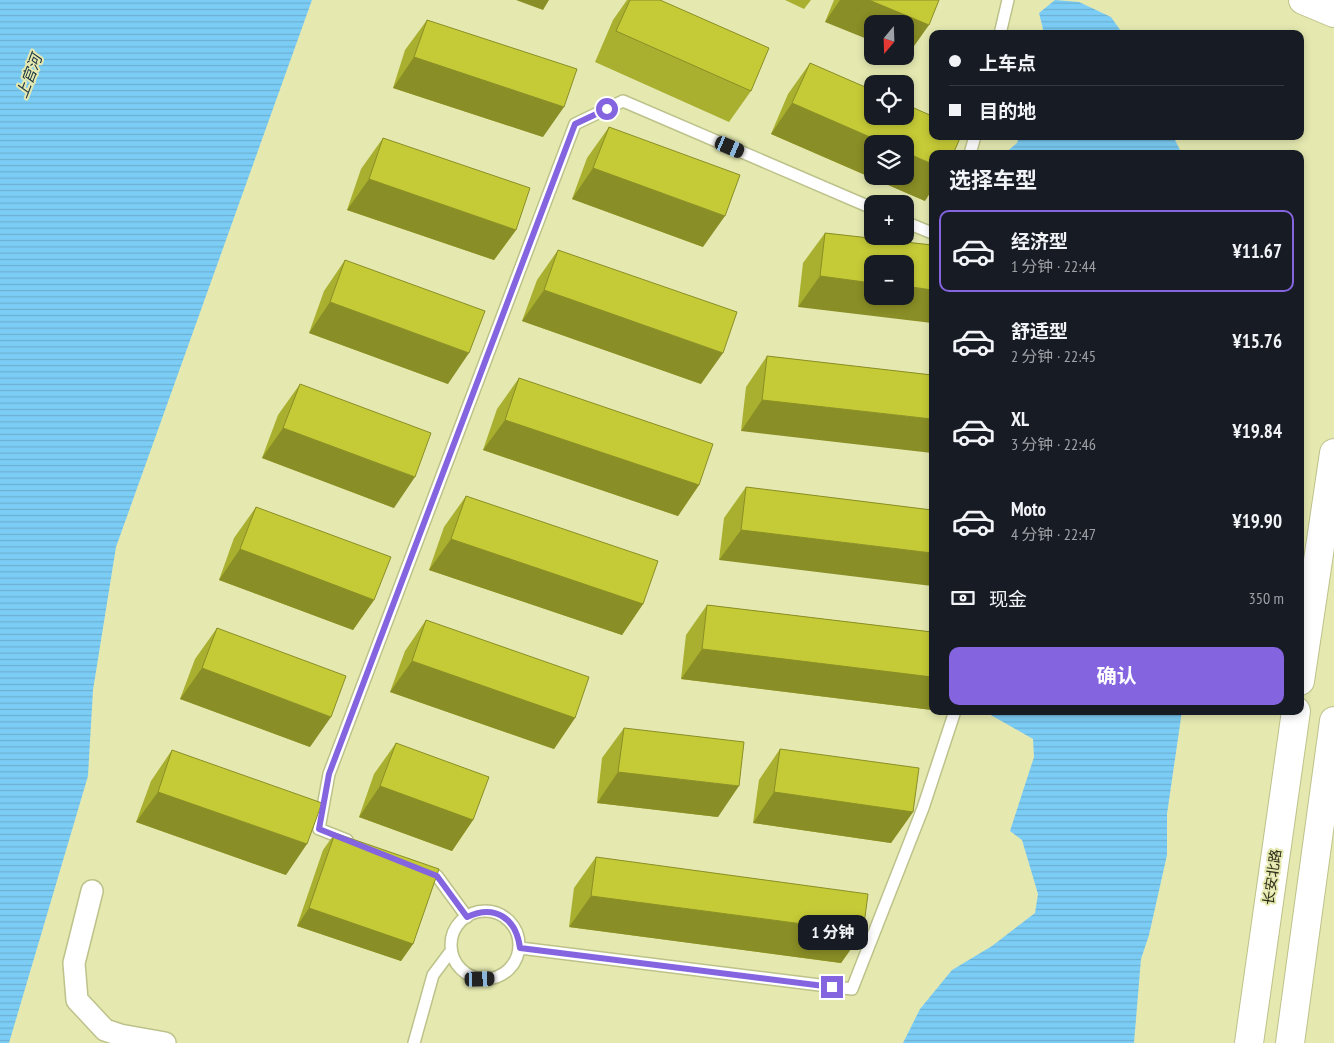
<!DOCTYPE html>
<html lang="zh">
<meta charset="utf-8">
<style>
body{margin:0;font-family:"PT Sans Narrow","Noto Sans SC",sans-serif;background:#242831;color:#f1f3f6;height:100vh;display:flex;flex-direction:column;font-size:19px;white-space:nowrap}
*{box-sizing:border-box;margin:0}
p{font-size:16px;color:#9ea1a6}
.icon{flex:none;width:28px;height:28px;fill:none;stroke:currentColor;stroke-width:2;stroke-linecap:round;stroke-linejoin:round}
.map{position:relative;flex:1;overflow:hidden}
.drawer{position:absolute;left:929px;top:150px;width:375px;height:565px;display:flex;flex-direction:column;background:#171b24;border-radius:10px;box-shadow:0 2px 8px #0003}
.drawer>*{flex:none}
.guide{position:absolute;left:929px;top:30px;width:375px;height:110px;border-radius:10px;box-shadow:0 2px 8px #0003;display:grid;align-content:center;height:110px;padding:0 20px;background:#171b24}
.needle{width:32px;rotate:199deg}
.tools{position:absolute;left:864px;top:15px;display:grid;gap:10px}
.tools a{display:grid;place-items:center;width:50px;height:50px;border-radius:10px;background:#171b24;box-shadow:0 2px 8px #0003;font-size:25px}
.end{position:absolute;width:22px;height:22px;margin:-11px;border:6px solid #8464df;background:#fff;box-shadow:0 0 0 2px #fff}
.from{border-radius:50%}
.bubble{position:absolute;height:35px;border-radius:10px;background:#171b24;box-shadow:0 2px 8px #0003;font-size:16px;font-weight:700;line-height:35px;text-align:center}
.car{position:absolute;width:15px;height:30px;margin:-15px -8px;border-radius:6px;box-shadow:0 0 4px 1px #0007;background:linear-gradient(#222 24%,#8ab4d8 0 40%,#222 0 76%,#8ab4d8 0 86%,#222 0)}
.guide b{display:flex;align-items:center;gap:18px;height:48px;font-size:19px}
.guide b+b{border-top:1px solid #363941}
.guide i{width:12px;height:12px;background:#f1f3f6}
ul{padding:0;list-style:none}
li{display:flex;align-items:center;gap:15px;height:82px;margin:0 10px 8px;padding:0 10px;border:2px solid transparent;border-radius:10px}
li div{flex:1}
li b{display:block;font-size:19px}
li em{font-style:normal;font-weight:700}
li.current{border-color:#8464df}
li>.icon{width:45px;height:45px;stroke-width:1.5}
h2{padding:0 20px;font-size:22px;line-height:60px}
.pay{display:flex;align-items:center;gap:12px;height:55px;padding:0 20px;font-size:19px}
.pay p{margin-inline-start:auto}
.cta{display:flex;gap:10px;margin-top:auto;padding:10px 20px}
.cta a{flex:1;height:58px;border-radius:10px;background:#8464df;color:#fff;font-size:20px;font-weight:700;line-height:58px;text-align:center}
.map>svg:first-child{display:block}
.water{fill:url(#water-rules)}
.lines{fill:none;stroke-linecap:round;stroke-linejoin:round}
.lane-casing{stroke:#bdc28a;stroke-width:14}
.street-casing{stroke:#bdc28a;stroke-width:24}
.secondary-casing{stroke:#bdc28a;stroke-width:30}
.primary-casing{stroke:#bdc28a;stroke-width:30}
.lane{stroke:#fff;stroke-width:11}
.street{stroke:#fff;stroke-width:21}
.secondary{stroke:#fff;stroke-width:28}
.primary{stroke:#fff;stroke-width:28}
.wall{fill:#a9af2e}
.shaded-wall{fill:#8a8e26}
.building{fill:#c5cb36;stroke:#8a8e26}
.route{stroke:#8464df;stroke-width:6}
.labels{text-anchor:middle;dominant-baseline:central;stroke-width:4;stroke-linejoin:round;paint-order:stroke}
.street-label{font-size:14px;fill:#2c2d17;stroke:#e5e9b0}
.water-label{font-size:15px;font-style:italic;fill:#1b3441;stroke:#e5e9b0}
</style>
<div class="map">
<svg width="1334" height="1043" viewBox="0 0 1334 1043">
<defs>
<pattern id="water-rules" width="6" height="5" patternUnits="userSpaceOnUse" patternTransform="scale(1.25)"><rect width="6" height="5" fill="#7ccdf6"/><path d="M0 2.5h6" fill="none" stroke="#6bb0d2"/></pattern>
</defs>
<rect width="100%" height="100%" fill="#e5e9b0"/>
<path class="water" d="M0 0H312L116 547 93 690 88 776 9 1043H0Z
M1055 0 1079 2 1111 17 1123 34H1042L1043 29 1039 13Z
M1019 136H1173L1182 154H1004L1017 143Z
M989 711H1182L1167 814V855L1149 935 1141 959 1134 1043H903L920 1009 952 970 992 946 1035 913 1038 894 1022 840 1010 831 1034 757 1033 739 989 714Z"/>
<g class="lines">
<g class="lane-casing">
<path id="lane" d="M1000 34 1008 0
M970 154 975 136
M905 222 932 233
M347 840 319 829 329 774 575 124 623 101 872 208
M423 871 437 876 467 917
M451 945a34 34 0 1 1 68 0a34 34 0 1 1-68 0Z
M520 948 852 989 923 808 955 711
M414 1043 433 975 451 951"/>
</g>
<g class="street-casing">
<path id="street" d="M92 891 74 963 77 1000 105 1030 120 1035 165 1043"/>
</g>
<g class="secondary-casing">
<path id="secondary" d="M1303 0 1334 13"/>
</g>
<g class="primary-casing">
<path id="primary" d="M1300 681 1334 453
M1249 1043 1296 711
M1290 1043 1334 721"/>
</g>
<use href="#lane" class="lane"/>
<use href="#street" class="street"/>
<use href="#secondary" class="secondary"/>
<use href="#primary" class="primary"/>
</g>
<path class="wall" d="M627 0H660L751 91 729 122 595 62 613 20Z
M785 0H811L804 9Z
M834 0H939L907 56 905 55V24L825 22Z
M427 20 543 137 393 88 405 50Z
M810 63 925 201 771 134 788 94Z
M609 127 703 247 572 199 587 158Z
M383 138 516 230 494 260 347 210 361 169Z
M825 233 932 245 798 307 803 263Z
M558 250 701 384 522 321 537 280Z
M345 260 448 384 309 333 324 291Z
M767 356 932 375 741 431 746 387Z
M519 378 699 485 678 516 483 450 497 409Z
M300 384 394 508 262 458 278 415Z
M746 487 932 510 719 560 724 518Z
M466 496 643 604 622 635 429 570 444 527Z
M256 507 374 600 353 630 219 580 234 538Z
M707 605 932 632V710L681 679 686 635Z
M426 620 575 718 554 749 390 692 405 651Z
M217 628 310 747 180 699 195 659Z
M624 728 718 817 597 803 602 758Z
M396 743 473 820 452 851 359 817 374 774Z
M780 749 913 812 891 843 753 823 759 780Z
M172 750 286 875 136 822 151 781Z
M335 833 413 944 401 961 297 926 323 850Z
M596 857 863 932 841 963 569 927 574 888Z"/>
<path class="shaded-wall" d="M516 0H549L543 10Z
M840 0H869L929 25 907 56 905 55V24H872V41L825 22Z
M414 57 564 107 543 137 393 88Z
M792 103 886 144H872V176H905V152L932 164V190L925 201 771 134Z
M593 168 725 216 703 247 572 199Z
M369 179 516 230 494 260 347 210Z
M820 276 872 283V296H905V286L932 290V323L798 307Z
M544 290 723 353 701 384 522 321Z
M330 302 469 353 448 384 309 333Z
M762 400 932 419V453L741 431Z
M505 420 699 485 678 516 483 450Z
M283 428 415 477 394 508 262 458Z
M741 530 932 553V586L719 560Z
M451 539 643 604 622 635 429 570Z
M240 549 374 600 353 630 219 580Z
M702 649 932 677V710L681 679Z
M412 661 575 718 554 749 390 692Z
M202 668 331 717 310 747 180 699Z
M618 772 739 786 718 817 597 803Z
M380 786 473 820 452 851 359 817Z
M158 792 307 844 286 875 136 822Z
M774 792 913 812 891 843 753 823Z
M591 896 863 932 841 963 569 927Z
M309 908 413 944 401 961 297 926Z"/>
<path class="building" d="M630 0H660L769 48 751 91 616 31Z
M869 0H939L929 25Z
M427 20 577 69 564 107 414 57Z
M810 63 872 90V116H905V104L932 116V136H961L953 154H932V164L905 152V144H886L792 103Z
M609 127 740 175 725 216 593 168Z
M383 138 530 188 516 230 369 179Z
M825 233 932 245V290L905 286V264H872V283L820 276Z
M558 250 737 312 723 353 544 290Z
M345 260 485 311 469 353 330 302Z
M767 356 932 375V419L762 400Z
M519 378 713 444 699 485 505 420Z
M300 384 431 433 415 477 283 428Z
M746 487 932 510V553L741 530Z
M466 496 658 561 643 604 451 539Z
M256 507 391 557 374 600 240 549Z
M707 605 932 632V677L702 649Z
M426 620 589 677 575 718 412 661Z
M217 628 346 676 331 717 202 668Z
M624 728 744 742 739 786 618 772Z
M396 743 489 777 473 820 380 786Z
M780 749 919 768 913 812 774 792Z
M172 750 322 803 307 844 158 792Z
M335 833 439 869 413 944 309 908Z
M596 857 868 894 863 932 591 896Z"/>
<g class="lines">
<path class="route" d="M607 109 575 124 329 774 319 829 437 876 467 917C495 904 516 918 520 948L832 987"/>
</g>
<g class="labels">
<g class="street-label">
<text transform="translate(1272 877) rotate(-82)">长安北路</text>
</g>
<g class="water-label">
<text transform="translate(29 76) rotate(-69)">上官河</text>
</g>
</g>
</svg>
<div class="tools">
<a><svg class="needle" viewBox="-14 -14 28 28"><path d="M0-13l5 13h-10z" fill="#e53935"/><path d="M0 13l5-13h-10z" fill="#9ea1a6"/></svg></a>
<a><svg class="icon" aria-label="locate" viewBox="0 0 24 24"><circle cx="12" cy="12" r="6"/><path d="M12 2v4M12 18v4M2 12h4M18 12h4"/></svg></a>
<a><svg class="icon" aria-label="layers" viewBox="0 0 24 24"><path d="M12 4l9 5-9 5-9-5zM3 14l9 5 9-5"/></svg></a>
<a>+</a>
<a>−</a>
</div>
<i class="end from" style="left:607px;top:109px"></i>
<i class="end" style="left:832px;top:987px"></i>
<div class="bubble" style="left:798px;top:915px;width:70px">1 分钟</div>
<i class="car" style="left:730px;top:147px;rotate:113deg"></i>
<i class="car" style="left:480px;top:979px;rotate:88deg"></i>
<div class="guide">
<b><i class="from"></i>上车点</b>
<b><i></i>目的地</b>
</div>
<section class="drawer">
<h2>选择车型</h2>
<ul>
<li class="current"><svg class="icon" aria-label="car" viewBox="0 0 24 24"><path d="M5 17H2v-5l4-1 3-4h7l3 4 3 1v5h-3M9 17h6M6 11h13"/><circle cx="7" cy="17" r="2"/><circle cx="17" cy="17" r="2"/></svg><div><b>经济型</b><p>1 分钟 · 22:44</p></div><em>¥11.67</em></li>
<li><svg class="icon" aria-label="car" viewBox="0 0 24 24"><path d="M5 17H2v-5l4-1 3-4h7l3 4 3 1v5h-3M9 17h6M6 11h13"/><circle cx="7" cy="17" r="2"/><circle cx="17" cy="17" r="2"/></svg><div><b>舒适型</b><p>2 分钟 · 22:45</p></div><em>¥15.76</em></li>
<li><svg class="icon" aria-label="car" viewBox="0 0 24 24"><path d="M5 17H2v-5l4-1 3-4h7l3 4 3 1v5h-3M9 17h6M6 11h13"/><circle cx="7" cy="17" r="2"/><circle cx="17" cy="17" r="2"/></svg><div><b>XL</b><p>3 分钟 · 22:46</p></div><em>¥19.84</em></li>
<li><svg class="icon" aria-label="car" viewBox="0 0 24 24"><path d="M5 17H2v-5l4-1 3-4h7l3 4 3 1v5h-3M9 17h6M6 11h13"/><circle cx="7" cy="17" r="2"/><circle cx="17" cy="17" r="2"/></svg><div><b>Moto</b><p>4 分钟 · 22:47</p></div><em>¥19.90</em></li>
</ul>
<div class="pay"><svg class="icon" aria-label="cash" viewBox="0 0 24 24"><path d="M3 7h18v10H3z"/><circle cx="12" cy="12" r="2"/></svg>现金<p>350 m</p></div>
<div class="cta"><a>确认</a></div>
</section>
</div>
